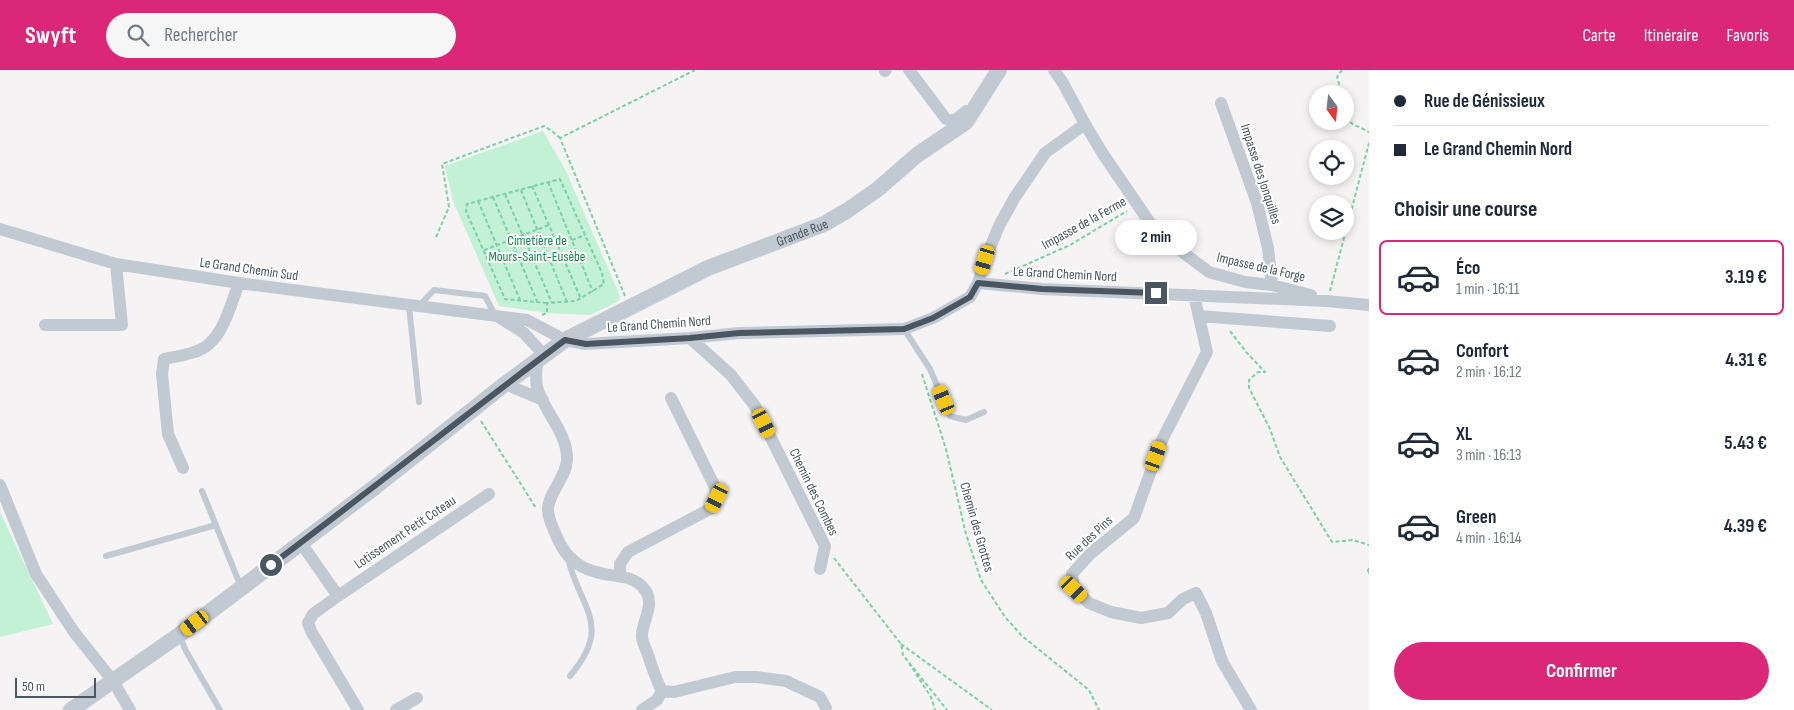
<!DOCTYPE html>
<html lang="fr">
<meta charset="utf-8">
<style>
body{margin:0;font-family:"Sofia Sans Condensed",sans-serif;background:#f6f6f7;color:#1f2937;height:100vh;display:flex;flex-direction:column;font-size:19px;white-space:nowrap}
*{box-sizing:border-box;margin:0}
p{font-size:16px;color:#747a83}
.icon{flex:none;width:28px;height:28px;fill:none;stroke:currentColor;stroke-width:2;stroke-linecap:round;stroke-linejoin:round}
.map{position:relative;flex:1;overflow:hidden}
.panel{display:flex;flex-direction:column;background:#fff;width:425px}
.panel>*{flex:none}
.hud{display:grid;align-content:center;height:110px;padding:0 25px;background:#fff}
.needle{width:32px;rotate:165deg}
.fabs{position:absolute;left:1309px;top:15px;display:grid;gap:10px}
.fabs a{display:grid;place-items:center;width:45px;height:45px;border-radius:50%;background:#fff;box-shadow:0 2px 8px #0003;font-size:25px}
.scale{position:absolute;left:15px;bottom:12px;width:81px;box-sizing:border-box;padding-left:5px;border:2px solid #4a5661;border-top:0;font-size:14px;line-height:18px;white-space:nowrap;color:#4a5661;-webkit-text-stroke:4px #fff;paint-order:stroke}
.end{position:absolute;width:22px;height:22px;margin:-11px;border:6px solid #4a5661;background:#fff;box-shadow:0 0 0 2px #fff}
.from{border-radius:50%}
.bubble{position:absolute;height:35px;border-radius:18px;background:#fff;box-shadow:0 2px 8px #0003;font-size:16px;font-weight:700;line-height:35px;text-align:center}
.car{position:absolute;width:15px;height:30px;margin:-15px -8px;border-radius:6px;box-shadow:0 0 4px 1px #0007;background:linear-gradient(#f5c518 24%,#345 0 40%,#f5c518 0 76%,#345 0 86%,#f5c518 0)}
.hud b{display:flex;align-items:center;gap:18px;height:48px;font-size:19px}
.hud b+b{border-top:1px solid #e0e1e3}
.hud i{width:12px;height:12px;background:#1f2937}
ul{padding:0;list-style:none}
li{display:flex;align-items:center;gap:15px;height:75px;margin:0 10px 8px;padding:0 15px;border:2px solid transparent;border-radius:8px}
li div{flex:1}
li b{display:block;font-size:19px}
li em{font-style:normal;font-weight:700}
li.current{border-color:#db2777}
li>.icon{width:45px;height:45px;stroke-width:1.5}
h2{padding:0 25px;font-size:22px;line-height:60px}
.primary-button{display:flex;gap:10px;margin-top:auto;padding:10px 25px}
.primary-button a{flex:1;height:58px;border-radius:30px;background:#db2777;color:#fff;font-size:20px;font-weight:700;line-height:58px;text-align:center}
header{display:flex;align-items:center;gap:30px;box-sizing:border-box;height:70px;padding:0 25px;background:#db2777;color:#fff}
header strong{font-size:24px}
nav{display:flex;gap:28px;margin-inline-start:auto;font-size:18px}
.search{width:350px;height:45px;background:#f6f6f7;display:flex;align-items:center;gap:12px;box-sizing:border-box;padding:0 18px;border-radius:28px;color:#747a83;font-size:19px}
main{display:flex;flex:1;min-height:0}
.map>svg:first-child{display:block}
.green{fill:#c3f1d5}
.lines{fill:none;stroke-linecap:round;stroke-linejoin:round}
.path{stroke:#7ad0a6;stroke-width:2;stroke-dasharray:4 2.5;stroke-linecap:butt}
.service{stroke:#c1cad2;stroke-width:6}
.minor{stroke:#c1cad2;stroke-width:12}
.tertiary{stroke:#c1cad2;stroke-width:16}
.route{stroke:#4a5661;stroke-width:6}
.labels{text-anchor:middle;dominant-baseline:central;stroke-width:4;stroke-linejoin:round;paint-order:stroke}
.street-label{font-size:14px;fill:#4a5661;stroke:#fff}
.park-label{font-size:14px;fill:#17864f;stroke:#fff}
</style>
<header>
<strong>Swyft</strong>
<div class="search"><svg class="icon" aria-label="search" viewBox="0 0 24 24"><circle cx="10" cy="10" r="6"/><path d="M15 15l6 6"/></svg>Rechercher</div>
<nav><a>Carte</a><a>Itinéraire</a><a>Favoris</a></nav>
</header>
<main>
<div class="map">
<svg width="1369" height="640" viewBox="0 0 1369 640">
<rect width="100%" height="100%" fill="#f5f3f3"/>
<path class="green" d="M543 61 565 99 620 226 619 231 590 245 547 243 499 236 453 131 445 96Z
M0 442 53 554 0 567Z"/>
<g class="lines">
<path class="path" d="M1342 0 1337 7 1342 24
M1345 33 1351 53 1369 62
M548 112 593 222
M532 116 581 229
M521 120 567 232
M505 124 552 233
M493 127 537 231
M478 131 520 230
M436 167 449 137 442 94 544 56 552 61 560 68
M572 170 585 165
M484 180 549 155
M1005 204 1070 175 1127 141
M1330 221 1369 73
M625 226 560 68 695 0
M542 245 547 243V233L576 231 604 214 602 203 560 109 467 134 466 141 505 229 547 233
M1230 261 1247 283 1265 302H1258L1249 310V318L1270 359 1280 387 1332 472 1353 470 1369 475
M922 304 946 379 966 464 981 510 1005 547 1022 566 1089 620 1099 640
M481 351 536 438
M834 488 901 574 903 585 947 640
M1369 498 1367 503H1369
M901 574 992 640
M909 593 931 627 935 640"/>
<path class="service" d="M409 236 419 332
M419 236 434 220 485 226 495 245
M904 259 930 299 950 346 966 350 984 342
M202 421 241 517
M106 486 216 455
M568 489C581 540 613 555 570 606
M180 567 186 581 220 640"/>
<path class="minor" d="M909 0 946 49 954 51 966 41
M1054 0 1063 13 1085 54 1103 84 1150 153 1177 178 1209 202 1245 212 1272 215 1311 225
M885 1 886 0
M1221 33 1257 133 1268 178 1272 215
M0 159 116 194 239 213 527 250 565 270 585 274 690 268 739 263 904 259 933 248 970 227 978 213 1042 219 1327 231 1369 235
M978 213 985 190 999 156 1015 127 1045 83 1085 54
M1194 225 1207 282 1162 370 1134 448 1090 484 1072 504 1074 519 1089 533 1111 542 1141 548 1168 543 1183 529 1196 523 1206 543 1222 591 1251 640
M1199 246 1330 256
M500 248 524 263 544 285
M45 255H122L116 194
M690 268 731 305 755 336 825 476 820 499
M537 290C537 298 535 309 537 317 544 342 568 363 567 390 566 408 548 423 548 440 548 448 553 458 556 465 559 473 566 485 573 490 579 496 588 500 596 502 614 508 636 503 647 523 654 538 641 553 642 568 643 573 645 577 647 582 652 596 655 608 662 621L657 630 642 640
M505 314 543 330
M183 398 168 364 162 304 164 289C178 286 198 284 209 274 225 260 231 233 239 213
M0 415 36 504 74 562 113 611 130 640
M301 473 338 526 313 544 308 553 311 561 358 640
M620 505V494L628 482 712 438 717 428 715 417 671 328
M338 526 489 424
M662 621 674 622 735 607H756L786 611 820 627 826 638
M396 640 417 628"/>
<path class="tertiary" id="s1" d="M71 640 179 565 375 417 505 314 565 270 708 198 824 154 848 140 878 119 917 85 966 52 999 0"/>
</g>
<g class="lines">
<path class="route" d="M271 495C370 421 466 344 565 270L586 274 690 268 739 263 904 259 933 248 970 227 978 213 1042 219 1156 223"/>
</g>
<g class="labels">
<g class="street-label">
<text transform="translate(1261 104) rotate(72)">Impasse des Jonquilles</text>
<text transform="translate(1084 153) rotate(-29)">Impasse de la Ferme</text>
<text stroke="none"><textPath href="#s1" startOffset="878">Grande Rue</textPath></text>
<text transform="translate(1261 197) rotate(13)">Impasse de la Forge</text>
<text transform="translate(249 199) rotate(8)">Le Grand Chemin Sud</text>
<text transform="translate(1065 204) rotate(3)">Le Grand Chemin Nord</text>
<text transform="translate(659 254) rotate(-4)">Le Grand Chemin Nord</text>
<text transform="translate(814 422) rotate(64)">Chemin des Combes</text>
<text transform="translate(977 457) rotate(74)">Chemin des Grottes</text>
<text transform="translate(405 462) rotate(-34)">Lotissement Petit Coteau</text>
<text transform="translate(1089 468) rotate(-43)">Rue des Pins</text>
</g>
<g class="park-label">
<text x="537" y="170">Cimetière de<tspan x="537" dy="16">Mours-Saint-Eusèbe</tspan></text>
</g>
</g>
</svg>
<div class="fabs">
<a><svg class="needle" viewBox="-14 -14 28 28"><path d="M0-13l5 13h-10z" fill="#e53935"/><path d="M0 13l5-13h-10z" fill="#747a83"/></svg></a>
<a><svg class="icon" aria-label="locate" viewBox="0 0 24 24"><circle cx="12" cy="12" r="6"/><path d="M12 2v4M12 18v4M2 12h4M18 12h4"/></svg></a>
<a><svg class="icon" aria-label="layers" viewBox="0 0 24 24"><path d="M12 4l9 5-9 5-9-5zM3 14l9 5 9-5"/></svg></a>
</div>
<div class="scale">50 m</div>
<i class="end from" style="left:271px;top:495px"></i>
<i class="end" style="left:1156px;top:223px"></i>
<div class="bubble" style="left:1115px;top:150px;width:82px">2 min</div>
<i class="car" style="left:985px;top:190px;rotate:197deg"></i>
<i class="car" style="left:944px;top:330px;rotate:337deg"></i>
<i class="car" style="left:764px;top:353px;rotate:153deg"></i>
<i class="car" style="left:1156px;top:386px;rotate:20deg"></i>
<i class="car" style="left:717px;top:428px;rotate:206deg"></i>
<i class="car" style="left:1074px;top:519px;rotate:134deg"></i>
<i class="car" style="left:195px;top:553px;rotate:233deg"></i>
</div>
<section class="panel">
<div class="hud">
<b><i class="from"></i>Rue de Génissieux</b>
<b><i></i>Le Grand Chemin Nord</b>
</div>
<h2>Choisir une course</h2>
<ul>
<li class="current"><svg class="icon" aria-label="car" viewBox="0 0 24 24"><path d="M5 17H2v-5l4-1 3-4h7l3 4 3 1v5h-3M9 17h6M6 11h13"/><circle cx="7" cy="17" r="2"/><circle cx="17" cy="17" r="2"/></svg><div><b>Éco</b><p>1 min · 16:11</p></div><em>3.19 €</em></li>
<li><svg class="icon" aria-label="car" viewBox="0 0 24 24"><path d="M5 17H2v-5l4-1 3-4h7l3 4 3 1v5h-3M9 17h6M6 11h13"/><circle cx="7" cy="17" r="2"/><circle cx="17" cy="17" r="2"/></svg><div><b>Confort</b><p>2 min · 16:12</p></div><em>4.31 €</em></li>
<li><svg class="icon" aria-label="car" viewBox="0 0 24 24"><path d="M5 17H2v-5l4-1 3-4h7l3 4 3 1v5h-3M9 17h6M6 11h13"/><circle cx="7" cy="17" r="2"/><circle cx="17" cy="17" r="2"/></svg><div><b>XL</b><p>3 min · 16:13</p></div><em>5.43 €</em></li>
<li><svg class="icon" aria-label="car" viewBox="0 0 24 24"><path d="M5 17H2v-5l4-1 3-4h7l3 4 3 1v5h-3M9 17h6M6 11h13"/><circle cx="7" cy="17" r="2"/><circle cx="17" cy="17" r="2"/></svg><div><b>Green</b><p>4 min · 16:14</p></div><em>4.39 €</em></li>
</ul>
<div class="primary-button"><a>Confirmer</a></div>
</section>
</main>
